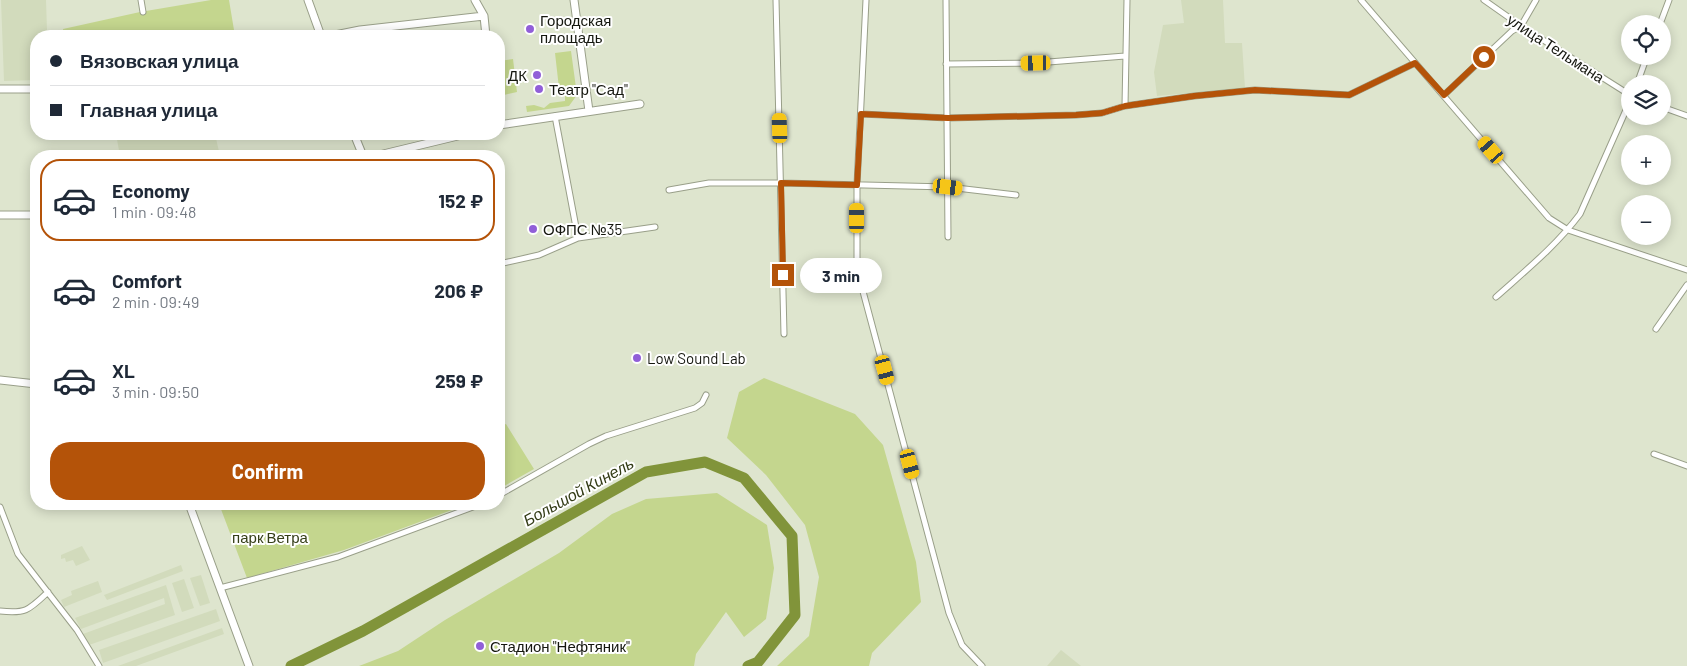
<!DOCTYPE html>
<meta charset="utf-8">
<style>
body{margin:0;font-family:Barlow,sans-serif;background:#f6f6f7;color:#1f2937;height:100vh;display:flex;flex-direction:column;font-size:19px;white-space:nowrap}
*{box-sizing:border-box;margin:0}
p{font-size:16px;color:#747a83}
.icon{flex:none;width:28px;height:28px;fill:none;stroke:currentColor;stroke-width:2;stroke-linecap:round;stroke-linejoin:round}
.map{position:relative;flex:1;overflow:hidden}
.side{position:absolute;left:30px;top:150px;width:475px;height:360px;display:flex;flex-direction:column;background:#fff;border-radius:20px;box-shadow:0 2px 12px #0003}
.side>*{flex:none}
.guide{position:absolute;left:30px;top:30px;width:475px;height:110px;border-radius:20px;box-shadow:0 2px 12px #0003;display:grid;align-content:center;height:110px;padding:0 20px;background:#fff}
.controls{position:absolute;left:1621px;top:15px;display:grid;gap:10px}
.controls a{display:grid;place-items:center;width:50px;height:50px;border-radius:50%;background:#fff;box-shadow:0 2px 12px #0003;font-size:25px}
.end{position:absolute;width:22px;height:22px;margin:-11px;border:6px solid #b45309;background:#fff;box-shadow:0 0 0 2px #fff}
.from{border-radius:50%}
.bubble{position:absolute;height:35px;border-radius:18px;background:#fff;box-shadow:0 2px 12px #0003;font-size:16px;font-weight:700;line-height:35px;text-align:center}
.car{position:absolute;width:15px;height:30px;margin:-15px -8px;border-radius:6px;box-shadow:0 0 4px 1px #0007;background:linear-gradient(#f5c518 24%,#345 0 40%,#f5c518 0 76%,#345 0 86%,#f5c518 0)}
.guide b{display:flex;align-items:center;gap:18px;height:48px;font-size:19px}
.guide b+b{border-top:1px solid #e0e1e3}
.guide i{width:12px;height:12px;background:#1f2937}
ul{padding:9px 0 0;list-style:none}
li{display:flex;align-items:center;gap:15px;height:82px;margin:0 10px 8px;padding:0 10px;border:2px solid transparent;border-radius:20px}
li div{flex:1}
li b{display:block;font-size:19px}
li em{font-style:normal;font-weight:700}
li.on{border-color:#b45309}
li>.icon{width:45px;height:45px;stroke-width:1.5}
.button{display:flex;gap:10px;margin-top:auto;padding:10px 20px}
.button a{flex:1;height:58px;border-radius:20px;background:#b45309;color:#fff;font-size:20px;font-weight:700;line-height:58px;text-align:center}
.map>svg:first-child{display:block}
.built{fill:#d2dbbc}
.green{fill:#c4d68e}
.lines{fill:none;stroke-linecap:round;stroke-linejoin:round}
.river{stroke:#81943a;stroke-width:11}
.street-casing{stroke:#999f89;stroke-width:7}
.secondary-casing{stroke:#999f89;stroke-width:9}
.street{stroke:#fff;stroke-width:5}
.secondary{stroke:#fff;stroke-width:7}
.route{stroke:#b45309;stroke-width:6}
.poi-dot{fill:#915fd8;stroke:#fff;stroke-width:2}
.labels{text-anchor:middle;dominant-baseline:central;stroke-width:4;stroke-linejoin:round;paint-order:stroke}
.poi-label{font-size:15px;fill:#15170f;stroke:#fff;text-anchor:start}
.street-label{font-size:15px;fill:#15170f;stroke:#fff}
.park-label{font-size:15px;fill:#353e18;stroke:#fff}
.water-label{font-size:16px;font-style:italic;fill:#333c16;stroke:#fff}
</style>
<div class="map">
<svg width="1687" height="666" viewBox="0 0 1687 666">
<rect width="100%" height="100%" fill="#dee5ce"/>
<path class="built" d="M1 0H46L47 30H58V36H36V80L4 81Z
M1181 0H1223L1225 43H1242L1245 88 1157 96 1154 72 1163 25 1184 23Z
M116 134H215L220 156H120Z
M82 546 90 560 76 566 73 560 66 562 65 558 61 559V555Z
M181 565 183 571 107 600 104 595Z
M201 575 210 603 200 606 190 578Z
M184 579 194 608 182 612 172 583Z
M98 581 102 592 64 607 61 600 72 595 71 591Z
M166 585 175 615 89 645 83 634 165 604 164 598 81 629 75 618Z
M216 609 220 621 103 663 99 650Z
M222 628 224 634 136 666H118Z
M1061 650 1081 666H1047Z"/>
<path class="green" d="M211 0H229L235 36H64L63 29 140 12Z
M571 51 577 95 569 106 527 112 526 106 534 105 544 108 550 103 565 101V96L560 97 555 53Z
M513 59 517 92 504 95 499 61Z
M764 378 855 414 883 445 916 562 921 602 872 653 869 666H777L809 636 819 577 805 525 766 475 727 438 739 392Z
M506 424 534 469 499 489V426Z
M717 493 767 525 774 568 766 619 744 637 726 612 696 654 694 666H359L398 651 445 620 559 553 612 514 646 499Z
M219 504H468L344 550 247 578Z"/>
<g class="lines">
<path class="river" d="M291 666 363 631 646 472 705 462 744 478 792 536 795 615 758 662 748 666"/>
<g class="street-casing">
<path id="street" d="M141 0 143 12
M776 0 784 334
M866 0 857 185V269L949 613 962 645 982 666
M946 0 948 237
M1361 0 1549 218 1568 230 1687 270
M1484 0 1521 26 1630 95
M1660 24 1669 0
M946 64 1036 63 1125 56
M1637 84 1647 56
M1444 95 1512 31 1521 26 1536 0
M1125 106 1127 0
M1662 107 1687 116
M861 114 948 118 1076 115 1102 113 1125 106 1194 96 1255 90 1349 95 1415 63
M555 116 578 238
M669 190 709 183H781L948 187 1016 195
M499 264 539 255 578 238 655 227
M1496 297C1525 271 1556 246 1580 214L1630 101
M1656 329 1687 285
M1654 454 1687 466
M499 495 589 444 606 436 695 408 702 403 706 395
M0 507 18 554 77 630 99 666
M220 588 338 557 481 504
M0 611C26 614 29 610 48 592"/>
</g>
<g class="secondary-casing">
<path id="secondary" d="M308 0 321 36
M475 0 484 16 486 36
M574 0 589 111
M330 36 360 30 484 16
M0 89H36
M499 125 640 104
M354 134 363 156
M375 156 466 134
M0 215H36
M0 380 36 384
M189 504 249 666"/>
</g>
<use href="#street" class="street"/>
<use href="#secondary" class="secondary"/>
</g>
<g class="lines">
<path class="route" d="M783 275 781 183 857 185 861 114 948 118 1076 115 1102 113 1125 106 1194 96 1255 90 1349 95 1415 63 1444 95 1484 57"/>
</g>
<g class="poi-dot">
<circle cx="530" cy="29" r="5"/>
<circle cx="537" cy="75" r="5"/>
<circle cx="539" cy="89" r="5"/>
<circle cx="533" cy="229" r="5"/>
<circle cx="637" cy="358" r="5"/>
<circle cx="480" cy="646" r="5"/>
</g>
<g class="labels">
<g class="poi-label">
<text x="540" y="20">Городская<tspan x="540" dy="17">площадь</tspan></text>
<text x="527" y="75" text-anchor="end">ДК</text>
<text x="549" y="89">Театр "Сад"</text>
<text x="543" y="229">ОФПС №35</text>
<text x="647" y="358">Low Sound Lab</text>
<text x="490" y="646">Стадион "Нефтяник"</text>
</g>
<g class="street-label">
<text transform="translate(1556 48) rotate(33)">улица Тельмана</text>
</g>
<g class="park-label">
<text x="270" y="537">парк Ветра</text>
</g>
<g class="water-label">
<text transform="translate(578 491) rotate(-29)">Большой Кинель</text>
</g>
</g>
</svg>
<div class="controls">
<a><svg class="icon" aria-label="locate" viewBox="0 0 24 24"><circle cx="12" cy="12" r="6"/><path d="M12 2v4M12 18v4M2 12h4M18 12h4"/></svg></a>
<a><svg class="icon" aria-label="layers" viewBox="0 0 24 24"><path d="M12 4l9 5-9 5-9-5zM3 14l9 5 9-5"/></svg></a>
<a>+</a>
<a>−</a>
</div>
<i class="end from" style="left:1484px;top:57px"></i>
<i class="end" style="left:783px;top:275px"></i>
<div class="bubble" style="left:800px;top:258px;width:82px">3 min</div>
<i class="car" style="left:1036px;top:63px;rotate:269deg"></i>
<i class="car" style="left:780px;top:128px;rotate:358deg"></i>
<i class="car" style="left:1491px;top:150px;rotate:319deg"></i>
<i class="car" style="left:948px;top:187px;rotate:97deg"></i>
<i class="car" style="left:857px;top:218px;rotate:0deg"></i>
<i class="car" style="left:885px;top:370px;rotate:165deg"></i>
<i class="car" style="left:910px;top:464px;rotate:165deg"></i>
<div class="guide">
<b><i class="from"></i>Вязовская улица</b>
<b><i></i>Главная улица</b>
</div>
<section class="side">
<ul>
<li class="on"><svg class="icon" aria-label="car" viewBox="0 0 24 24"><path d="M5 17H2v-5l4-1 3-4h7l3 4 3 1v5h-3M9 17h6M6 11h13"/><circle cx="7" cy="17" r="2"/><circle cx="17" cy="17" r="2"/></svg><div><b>Economy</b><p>1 min · 09:48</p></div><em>152 ₽</em></li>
<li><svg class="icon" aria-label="car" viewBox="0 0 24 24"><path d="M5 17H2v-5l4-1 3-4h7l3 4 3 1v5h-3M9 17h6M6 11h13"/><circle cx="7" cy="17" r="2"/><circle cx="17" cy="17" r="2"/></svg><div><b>Comfort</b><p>2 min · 09:49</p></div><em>206 ₽</em></li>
<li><svg class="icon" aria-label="car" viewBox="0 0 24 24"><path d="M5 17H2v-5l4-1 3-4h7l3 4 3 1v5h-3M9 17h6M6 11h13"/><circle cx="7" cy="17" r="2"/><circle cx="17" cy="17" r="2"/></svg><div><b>XL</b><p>3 min · 09:50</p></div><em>259 ₽</em></li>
</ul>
<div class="button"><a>Confirm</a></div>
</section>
</div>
